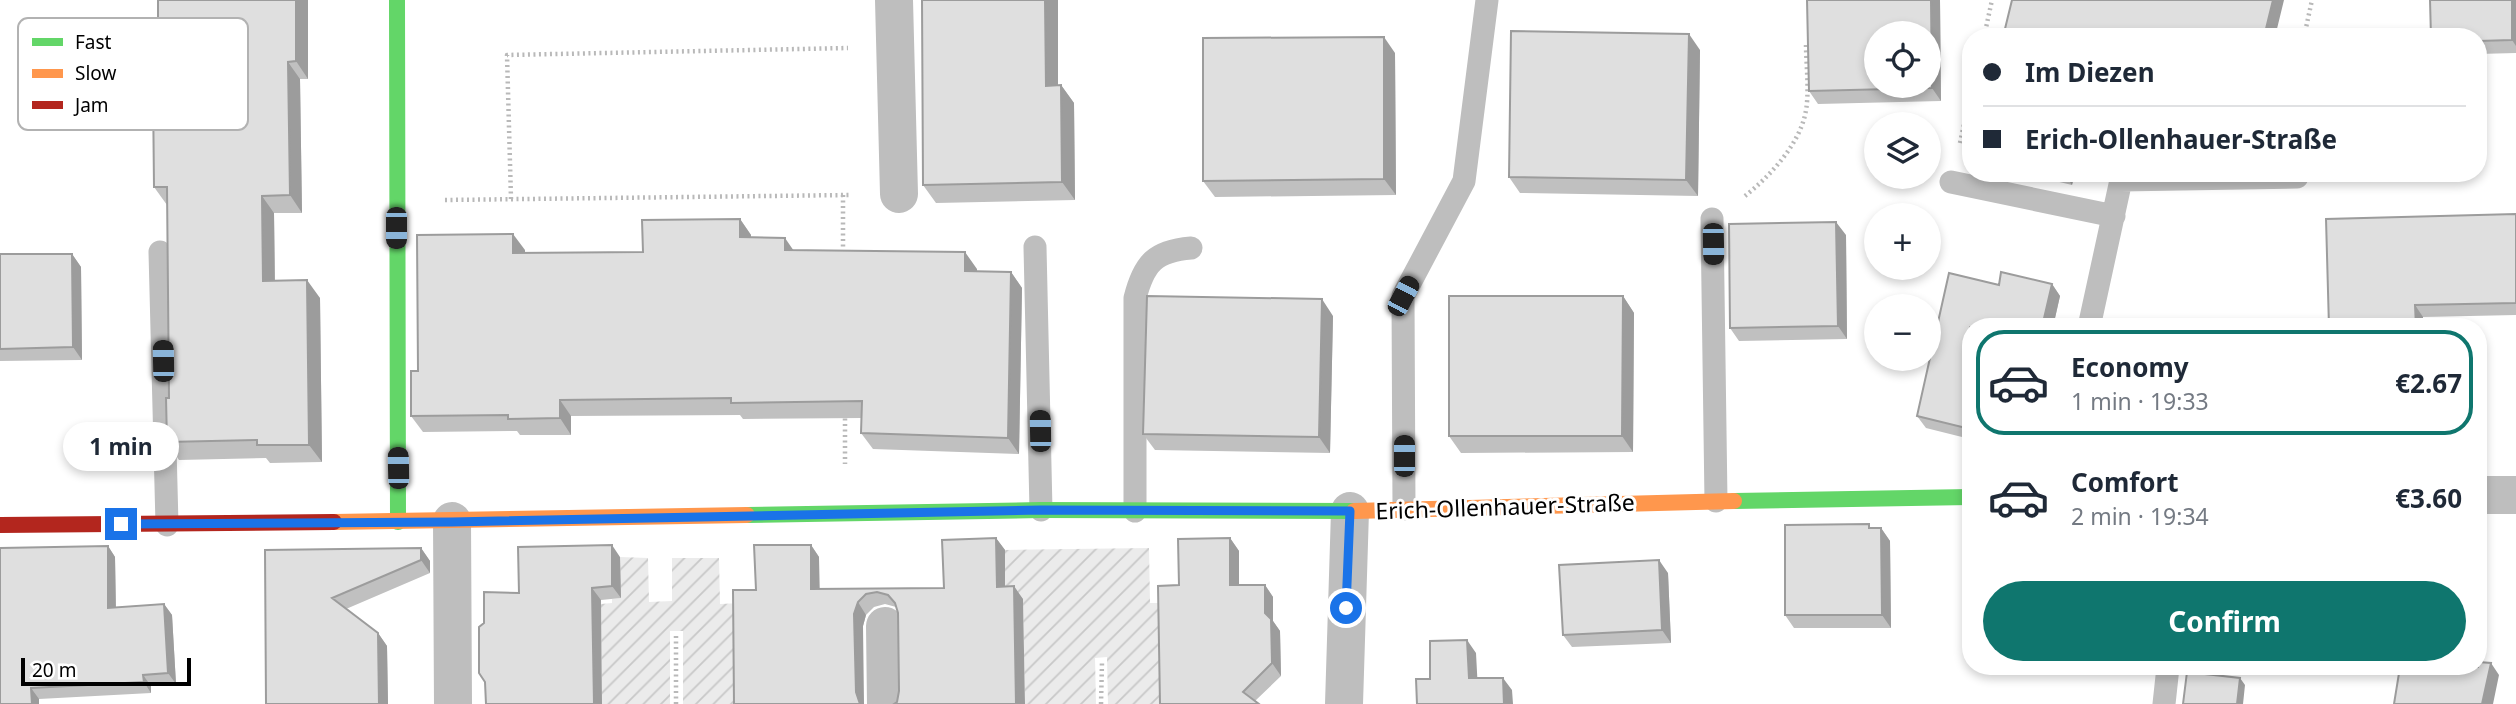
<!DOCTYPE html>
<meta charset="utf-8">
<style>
body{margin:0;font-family:"Noto Sans",sans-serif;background:#f2f2f3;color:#1f2937;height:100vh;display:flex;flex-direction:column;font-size:26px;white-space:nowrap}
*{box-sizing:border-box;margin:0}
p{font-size:23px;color:#747a83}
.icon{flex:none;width:38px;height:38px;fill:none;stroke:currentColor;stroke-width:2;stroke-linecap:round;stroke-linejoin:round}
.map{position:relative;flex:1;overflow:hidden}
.panel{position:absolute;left:1962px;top:318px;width:525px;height:357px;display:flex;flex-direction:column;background:#fff;border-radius:28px;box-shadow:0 4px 10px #0003}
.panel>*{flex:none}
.hud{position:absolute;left:1962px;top:28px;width:525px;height:154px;border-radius:28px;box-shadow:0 4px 10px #0003;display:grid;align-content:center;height:154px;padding:0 21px;background:#fff}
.controls{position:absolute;left:1864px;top:21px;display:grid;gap:14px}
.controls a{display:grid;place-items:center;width:77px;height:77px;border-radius:50%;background:#fff;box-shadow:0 4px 10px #0003;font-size:35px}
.scale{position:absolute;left:21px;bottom:18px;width:170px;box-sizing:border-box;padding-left:7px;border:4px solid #000;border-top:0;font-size:19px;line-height:24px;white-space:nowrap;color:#000;-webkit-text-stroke:5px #fff;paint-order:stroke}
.end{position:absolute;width:32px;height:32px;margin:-16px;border:9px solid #1a73e8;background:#fff;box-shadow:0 0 0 4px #fff}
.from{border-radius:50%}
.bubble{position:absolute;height:49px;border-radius:24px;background:#fff;box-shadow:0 4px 10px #0003;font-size:23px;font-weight:700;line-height:49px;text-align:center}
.car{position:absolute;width:21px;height:42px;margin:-21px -10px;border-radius:9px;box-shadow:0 0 5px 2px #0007;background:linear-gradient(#222 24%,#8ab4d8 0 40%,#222 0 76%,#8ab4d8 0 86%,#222 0)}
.hud b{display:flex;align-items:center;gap:24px;height:66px;font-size:26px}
.hud b+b{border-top:2px solid #e0e1e3}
.hud i{width:18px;height:18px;background:#1f2937}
ul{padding:12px 0 0;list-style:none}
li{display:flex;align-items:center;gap:21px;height:105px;margin:0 14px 10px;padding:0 7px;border:4px solid transparent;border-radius:28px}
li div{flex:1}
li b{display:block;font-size:26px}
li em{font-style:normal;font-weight:700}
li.active{border-color:#0f766e}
li>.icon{width:63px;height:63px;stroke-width:1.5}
.button{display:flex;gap:14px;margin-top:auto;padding:14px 21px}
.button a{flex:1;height:80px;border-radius:42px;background:#0f766e;color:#fff;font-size:28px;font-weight:700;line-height:80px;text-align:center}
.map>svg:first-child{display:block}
.garden{fill:url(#garden-furrows)}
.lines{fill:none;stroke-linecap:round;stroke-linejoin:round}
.path{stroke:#b9b9b9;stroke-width:4.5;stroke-dasharray:2 3.5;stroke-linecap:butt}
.lane{stroke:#bebebe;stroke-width:23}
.street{stroke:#bebebe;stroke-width:38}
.fast{stroke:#63d668;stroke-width:16}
.slow{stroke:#ff974d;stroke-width:16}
.jam{stroke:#b3261e;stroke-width:16}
.wall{fill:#c0c0c0}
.shaded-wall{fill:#9c9c9c}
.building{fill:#dfdfdf;stroke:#9c9c9c;stroke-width:2;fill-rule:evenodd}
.route{stroke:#1a73e8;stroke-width:9}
.labels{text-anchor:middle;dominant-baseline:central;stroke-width:6;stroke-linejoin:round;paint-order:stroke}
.street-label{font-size:23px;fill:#000;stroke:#fff}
.key{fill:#fff;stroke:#b2b2b2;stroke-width:2}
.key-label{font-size:19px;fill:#000}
</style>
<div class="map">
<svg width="2516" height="704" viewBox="0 0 2516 704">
<defs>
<pattern id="garden-furrows" width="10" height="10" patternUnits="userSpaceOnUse" patternTransform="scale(1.75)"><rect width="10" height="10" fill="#ebebeb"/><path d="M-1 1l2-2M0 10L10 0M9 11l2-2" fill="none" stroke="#c8c8c8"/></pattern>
</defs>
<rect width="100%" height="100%" fill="#fff"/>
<path class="garden" d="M1149 548 1150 603H1167L1169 704H1108L1107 657 1095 658 1096 704H1025L1023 599H1005V550Z
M620 557 648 558 649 602 672 601V558H719L720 604 742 603 743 704H683V631H670V704H602L601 604 612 603V599L621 598Z"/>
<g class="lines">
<path class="path" d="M1984 37 1992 0
M2304 37 2312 0
M1960 143 1970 96
M843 195V254
M1745 196C1769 177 1798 146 1805 115 1810 95 1806 65 1806 44
M511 199 507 55 848 48
M445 200 849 195
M845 413V464
M676 636V704
M1101 704 1102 662"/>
<path class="lane" d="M1951 182 2114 216
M1712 219 1716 501
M1035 247 1041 510
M160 252 167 525
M2089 327 2121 180 2297 177
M1404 509 1403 296 1464 181 1487 0
M1135 511V298C1144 263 1155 251 1191 248
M2164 704 2168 667"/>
<path class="street" d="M894 0 899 194
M2478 495H2516
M452 521 453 704
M885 626 886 704
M1344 704 1350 511"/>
<path class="fast" d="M397 0 398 522
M1734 501 1970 497
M747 515 1041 510 1354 511"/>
<path class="slow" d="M1354 511 1734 501
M334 522 747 515"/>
<path class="jam" d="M0 525 334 522"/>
</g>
<path class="wall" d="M158 0H308V79H300L302 213H274L275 281 320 298 322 462 270 463 266 458 179 460 167 442 169 398 167 205 154 187 158 89Z
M922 0H1058V85H1061L1074 103 1075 200 936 203 923 185Z
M1940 0 1941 101 1818 104 1809 91Z
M2516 0V53L2478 54V37Z
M1700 50 1698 196 1520 193 1509 177Z
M1395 53 1396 195 1215 197 1203 181Z
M2021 173H2075L2072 185Z
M2516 214V315L2423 317 2329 327Z
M740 219 751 235V237L794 250 977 269V271L1011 272 1022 288 1019 454 873 449 861 433 862 418 743 419 740 415 571 416V435H520L517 431 423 432 411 416 418 371 525 250V253L643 252Z
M1846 235 1847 339 1739 341 1730 328Z
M0 254H72L81 267 82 360 0 361Z
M2001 272 2052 284 2060 296 2053 327H1970V439L1926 428 1917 416 1949 273 1999 285Z
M1623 296 1634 313 1633 452 1461 453 1449 436Z
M1333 316 1330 453 1155 450 1143 434Z
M1872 528H1881L1890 541 1891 628H1794L1785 615Z
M996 538 1005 550V587L1023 599 897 702 899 691 898 613 896 607 885 604 874 607 866 615 863 626 756 590 811 545 819 557V589L944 588Z
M1230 538 1239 551V585H1265L1273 597V621L1280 631 1281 676 1255 701 1160 704 1179 585Z
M108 546 115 557 116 608 164 604 172 615 176 684 151 686V693L39 699V704H0Z
M421 548 430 561V573L346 609 378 633 387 646 388 704H266L265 550Z
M620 557 621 598 601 600 519 593Z
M1668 573 1671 643 1572 647 1563 635Z"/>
<path class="shaded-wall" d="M296 0H308V79L296 61Z
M1045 0H1058V104L1046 86Z
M1931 0H1940L1941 101 1932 88Z
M2273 0H2284L2275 37H2264Z
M2512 0H2516V46L2512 40Z
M1689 34 1700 50 1698 196 1686 180Z
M1384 37 1395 53 1396 195 1384 179Z
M288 62 300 79 302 213 290 195Z
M1061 85 1074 103 1075 200 1062 182Z
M2064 173H2075L2072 185Z
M262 196 274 213 275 299 263 281Z
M740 219 751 235V254L740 237Z
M1836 222 1846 235 1847 339 1838 326Z
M513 234 525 250V270L513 253Z
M785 238 796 254 785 250Z
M965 252 977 269V287L965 271Z
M72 254 81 267 82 360 73 347Z
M1011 272 1022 288 1019 454 1008 438Z
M307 280 320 298 322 462 309 445Z
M2052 284 2060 296 2053 327H2042Z
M1623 296 1634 313 1633 452 1622 436Z
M1322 299 1333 316 1330 453 1319 437Z
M2415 305 2423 317V327H2416Z
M560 400 571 416V435L560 418Z
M1881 528 1890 541 1891 628 1882 615Z
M996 538 1005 550V599L997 587Z
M1230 538 1239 551V598L1230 585Z
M612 545 620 557 621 598 612 586Z
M811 545 819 557 820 602 811 589Z
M108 546 115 557 116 619 108 608Z
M421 548 430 561V573L421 560Z
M1659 560 1668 573 1671 643 1662 630Z
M1265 585 1273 597V621L1280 631 1281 676 1272 663 1265 613Z
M1014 586 1023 599 1025 704H1016Z
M592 588 601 600 602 704H594Z
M858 602 866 615 863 626 864 704H859L856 692 854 614Z
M164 604 172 615 176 684 168 673Z
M378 633 387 646 388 704H379Z
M1467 640 1476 653 1478 691 1469 678Z
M2491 663 2499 675 2493 704H2482Z
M143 675 151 686V693L144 682Z
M1503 678 1512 690 1513 704H1504Z
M2240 678 2245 685 2243 704H2237Z
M31 688 39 699V704H32Z"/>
<path class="building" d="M158 0H296V61L288 62 290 195 262 196 263 281 307 280 309 445H257V440L167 442 166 398H169L167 187H154L153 89H158Z
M922 0H1045L1046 86 1061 85 1062 182 923 185Z
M1807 0H1931L1932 88 1809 91ZM1876 33H1928V86H1876Z
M2012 0H2273L2264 37H2003Z
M2430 0H2512V40L2478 41V37H2431Z
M1511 31 1689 34 1686 180 1509 177Z
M1384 37V179L1203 181V38Z
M2516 214V303L2415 305 2416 327H2329L2326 219Z
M740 219V237L785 238V250L965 252V271L1011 272 1008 438 861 433 862 401 731 403V398L560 400V418L508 419V415L411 416V371H418L417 235 513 234V253L643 252 642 220Z
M1836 222 1838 326 1730 328 1729 224Z
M0 254H72L73 347 0 349Z
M2001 272 2052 284 2042 327H1970V429L1917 416 1949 273 1999 285Z
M1147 296 1322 299 1319 437 1143 434Z
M1449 296H1623L1622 436H1449Z
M2244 325V327H2148V326Z
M1869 524V528H1881L1882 615H1785V525Z
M996 538 997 587 1014 586 1016 704H894L897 702 899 691 898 613 895 603 888 595 877 592 866 594 858 602 854 614 856 692 860 704H734L733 590H756L754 545H811V589L944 588 942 540Z
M1230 538V585H1265V613L1271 619 1272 663 1243 692 1259 704H1160L1158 586 1179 585 1178 539Z
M612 545V586L592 588 594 704H486L485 682 479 673V627L484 623V592L519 593 518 547Z
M108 546V608L164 604 168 673 143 675 144 682 31 688 32 704H0V548Z
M421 548V560L332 598 378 633 379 704H266L265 550Z
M1659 560 1662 630 1563 635 1559 565Z
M1467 640 1469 678H1503L1504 704H1417L1416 679H1430V641Z
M2478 662 2491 663 2482 704H2394L2400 667H2478Z
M2187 672 2240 678 2237 704H2183Z"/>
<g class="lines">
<path class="route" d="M121 524 452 522 1041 510 1350 511 1346 608"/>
</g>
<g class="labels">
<g class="street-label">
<text transform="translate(1505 506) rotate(-2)">Erich-Ollenhauer-Straße</text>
</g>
</g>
<rect x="18" y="18" width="230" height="112" rx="10" class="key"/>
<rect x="32" y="38" width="31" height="8" fill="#63d668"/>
<rect x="32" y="69" width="31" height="9" fill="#ff974d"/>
<rect x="32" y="101" width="31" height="8" fill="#b3261e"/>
<g class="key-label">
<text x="75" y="49">Fast</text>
<text x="75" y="80">Slow</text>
<text x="75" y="112">Jam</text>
</g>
</svg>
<div class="controls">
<a><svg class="icon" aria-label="locate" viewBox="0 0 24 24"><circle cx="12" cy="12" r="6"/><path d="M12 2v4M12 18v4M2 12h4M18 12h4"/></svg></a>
<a><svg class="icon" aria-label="layers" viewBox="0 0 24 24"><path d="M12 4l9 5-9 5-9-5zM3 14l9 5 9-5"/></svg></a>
<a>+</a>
<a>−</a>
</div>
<div class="scale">20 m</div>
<i class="end from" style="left:1346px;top:608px"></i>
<i class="end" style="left:121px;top:524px"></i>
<div class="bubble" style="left:63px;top:422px;width:116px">1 min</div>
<i class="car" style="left:396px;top:228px;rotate:180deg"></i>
<i class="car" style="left:1713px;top:244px;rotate:179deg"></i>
<i class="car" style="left:1403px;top:296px;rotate:28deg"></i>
<i class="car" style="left:163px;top:361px;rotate:359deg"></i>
<i class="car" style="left:1040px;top:431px;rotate:359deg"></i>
<i class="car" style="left:1404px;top:456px;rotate:0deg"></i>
<i class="car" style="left:398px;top:468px;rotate:359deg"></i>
<div class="hud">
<b><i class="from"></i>Im Diezen</b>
<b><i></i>Erich-Ollenhauer-Straße</b>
</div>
<section class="panel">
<ul>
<li class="active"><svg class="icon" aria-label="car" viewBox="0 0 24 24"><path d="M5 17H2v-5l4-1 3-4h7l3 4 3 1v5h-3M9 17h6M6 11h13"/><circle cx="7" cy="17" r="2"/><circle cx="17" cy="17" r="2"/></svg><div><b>Economy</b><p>1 min · 19:33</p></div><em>€2.67</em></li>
<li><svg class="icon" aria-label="car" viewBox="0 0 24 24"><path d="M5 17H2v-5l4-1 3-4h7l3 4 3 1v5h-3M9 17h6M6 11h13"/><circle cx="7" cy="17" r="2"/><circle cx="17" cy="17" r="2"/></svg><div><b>Comfort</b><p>2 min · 19:34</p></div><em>€3.60</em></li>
</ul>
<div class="button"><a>Confirm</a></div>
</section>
</div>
